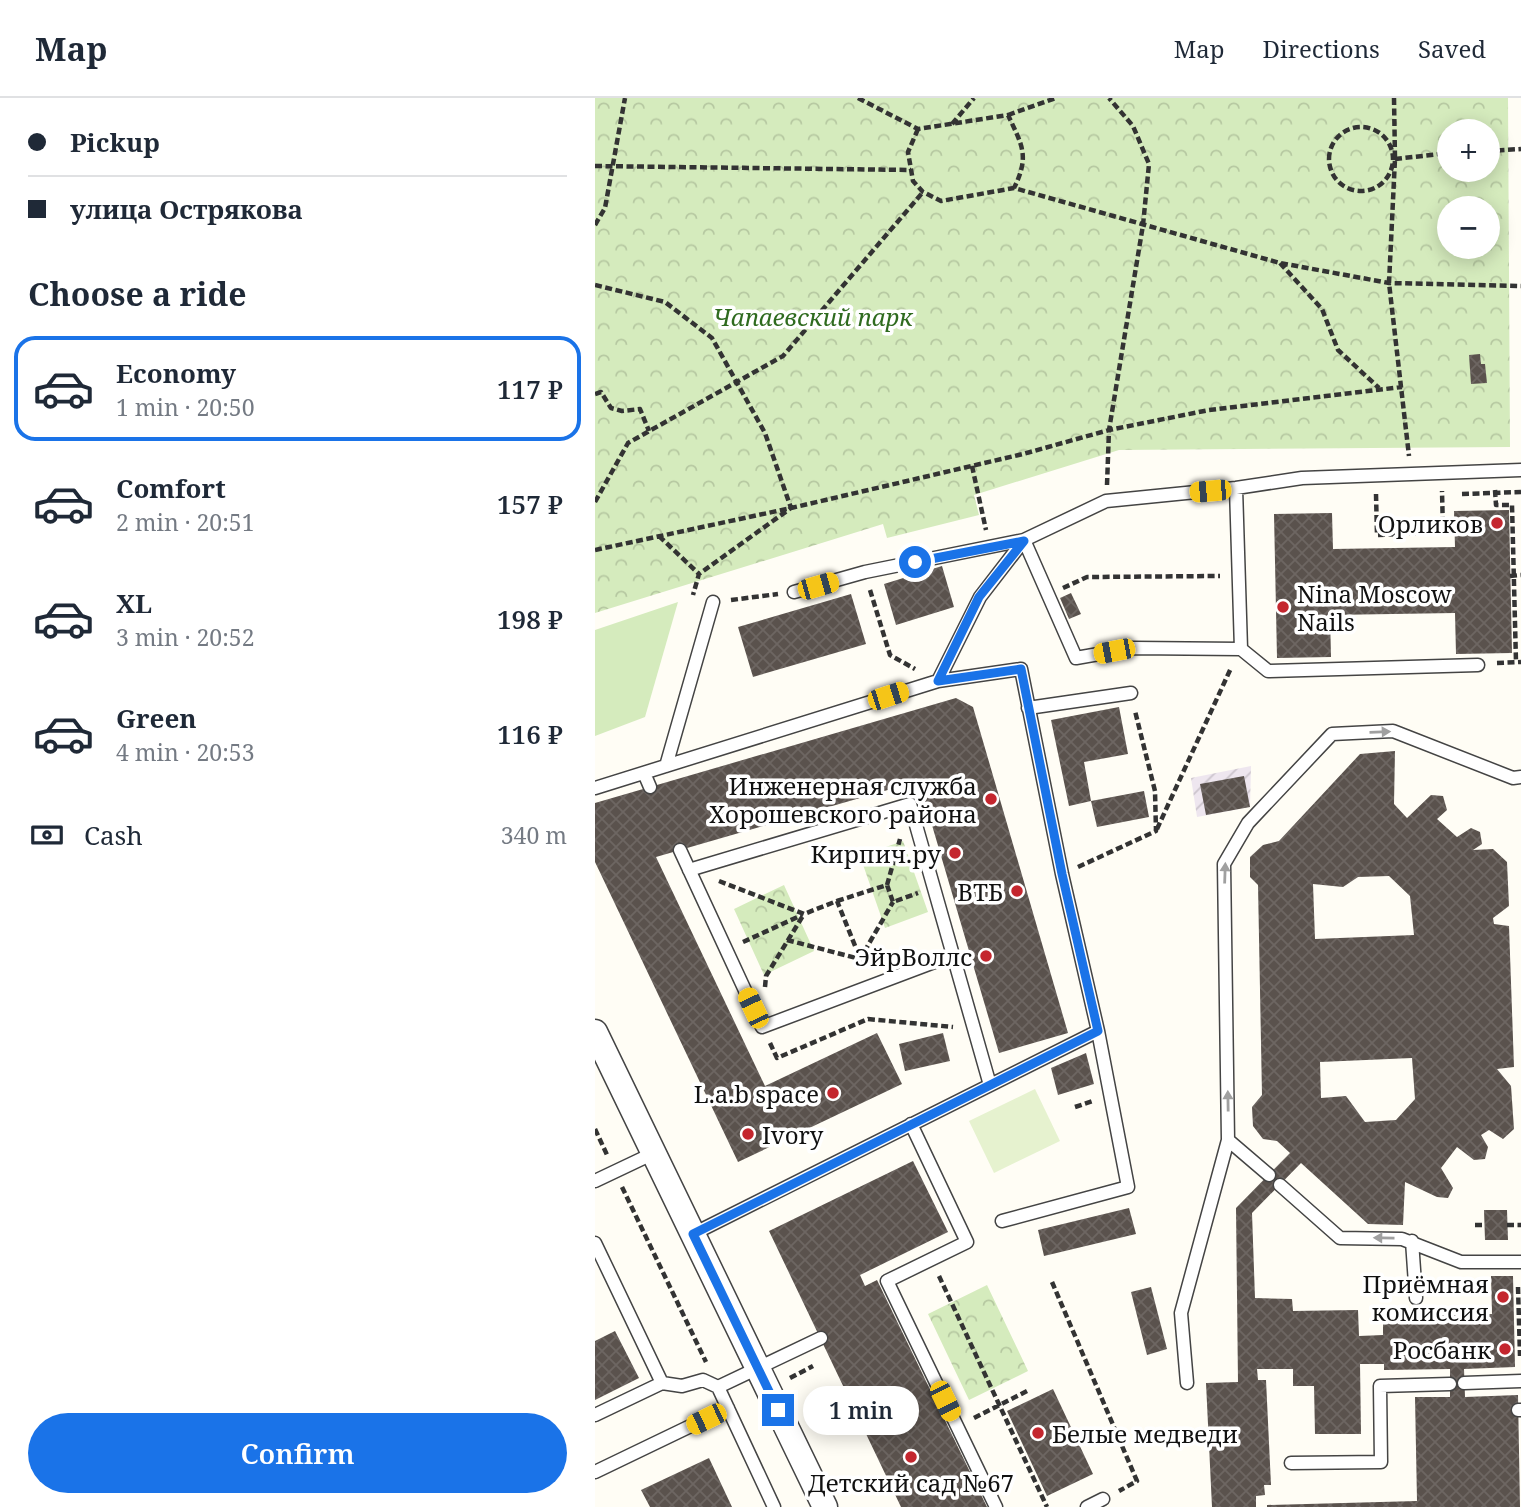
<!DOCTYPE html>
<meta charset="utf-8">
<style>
body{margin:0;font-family:"Noto Serif",serif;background:#f2f2f3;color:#1f2937;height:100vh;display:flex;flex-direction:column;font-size:26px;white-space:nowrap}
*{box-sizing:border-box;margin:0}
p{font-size:23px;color:#747a83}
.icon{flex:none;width:38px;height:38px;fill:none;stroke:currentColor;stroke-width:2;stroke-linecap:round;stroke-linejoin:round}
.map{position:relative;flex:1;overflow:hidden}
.drawer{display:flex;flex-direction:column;background:#fff;width:595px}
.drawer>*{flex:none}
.guide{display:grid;align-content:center;height:154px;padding:0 28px;background:#fff}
.tools{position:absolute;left:842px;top:21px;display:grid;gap:14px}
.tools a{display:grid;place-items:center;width:63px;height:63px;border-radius:50%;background:#fff;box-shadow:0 4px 18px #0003;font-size:35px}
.end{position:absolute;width:32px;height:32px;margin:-16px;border:9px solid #1a73e8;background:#fff;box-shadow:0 0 0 4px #fff}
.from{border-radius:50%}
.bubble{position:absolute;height:49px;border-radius:24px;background:#fff;box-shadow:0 4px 18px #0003;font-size:23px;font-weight:600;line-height:49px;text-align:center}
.car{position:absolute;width:21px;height:42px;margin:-21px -10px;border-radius:9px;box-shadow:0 0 5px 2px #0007;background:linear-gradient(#f5c518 24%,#345 0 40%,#f5c518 0 76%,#345 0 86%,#f5c518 0)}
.guide b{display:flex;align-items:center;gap:24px;height:66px;font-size:26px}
.guide b+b{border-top:2px solid #e0e1e3}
.guide i{width:18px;height:18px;background:#1f2937}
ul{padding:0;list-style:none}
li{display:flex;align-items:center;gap:21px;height:105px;margin:0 14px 10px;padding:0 14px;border:4px solid transparent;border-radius:21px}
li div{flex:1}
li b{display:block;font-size:26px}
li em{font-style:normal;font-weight:600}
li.current{border-color:#1a73e8}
li>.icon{width:63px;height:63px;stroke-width:1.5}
h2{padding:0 28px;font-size:32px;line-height:84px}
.pay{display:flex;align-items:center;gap:18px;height:77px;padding:0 28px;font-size:26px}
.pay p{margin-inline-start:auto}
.cta{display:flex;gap:14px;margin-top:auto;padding:14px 28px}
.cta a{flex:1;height:80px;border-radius:42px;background:#1a73e8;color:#fff;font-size:28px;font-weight:600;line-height:80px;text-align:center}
header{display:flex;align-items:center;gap:42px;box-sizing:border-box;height:98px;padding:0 35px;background:#fff;border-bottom:2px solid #e0e1e3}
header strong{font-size:33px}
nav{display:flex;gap:38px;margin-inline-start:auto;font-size:24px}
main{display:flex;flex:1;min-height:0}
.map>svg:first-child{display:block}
.industrial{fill:url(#industrial-furrows)}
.grass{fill:#d5ebbd}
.park{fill:url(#park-crowns);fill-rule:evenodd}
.pitch{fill:#e6f2cf}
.building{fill:url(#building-cross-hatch);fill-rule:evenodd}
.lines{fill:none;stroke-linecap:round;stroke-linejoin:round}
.service-casing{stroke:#444;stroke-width:15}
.minor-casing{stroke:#444;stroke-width:27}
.path{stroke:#333;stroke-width:4.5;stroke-dasharray:7 3.5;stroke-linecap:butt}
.service{stroke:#fff;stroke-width:12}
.minor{stroke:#fff;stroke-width:24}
.oneway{fill:#a0a0a0}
.route{stroke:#1a73e8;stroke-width:9}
.poi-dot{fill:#c4262e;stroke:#fff;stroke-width:2.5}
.labels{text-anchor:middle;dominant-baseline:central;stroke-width:7;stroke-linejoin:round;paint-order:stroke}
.park-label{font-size:24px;font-style:italic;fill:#2f6b1f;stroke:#fff}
.poi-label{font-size:24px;fill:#111;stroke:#fff;text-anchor:end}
</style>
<header>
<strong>Map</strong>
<nav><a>Map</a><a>Directions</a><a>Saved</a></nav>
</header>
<main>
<section class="drawer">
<div class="guide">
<b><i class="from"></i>Pickup</b>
<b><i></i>улица Острякова</b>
</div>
<h2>Choose a ride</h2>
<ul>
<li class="current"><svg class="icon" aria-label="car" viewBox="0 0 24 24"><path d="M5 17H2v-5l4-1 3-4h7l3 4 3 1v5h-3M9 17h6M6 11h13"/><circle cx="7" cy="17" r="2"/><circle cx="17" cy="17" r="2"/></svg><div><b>Economy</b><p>1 min · 20:50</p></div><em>117 ₽</em></li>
<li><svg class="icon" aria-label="car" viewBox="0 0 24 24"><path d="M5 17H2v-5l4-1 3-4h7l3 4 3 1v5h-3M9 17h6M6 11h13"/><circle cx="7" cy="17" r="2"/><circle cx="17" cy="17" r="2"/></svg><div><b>Comfort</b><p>2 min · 20:51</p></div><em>157 ₽</em></li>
<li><svg class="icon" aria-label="car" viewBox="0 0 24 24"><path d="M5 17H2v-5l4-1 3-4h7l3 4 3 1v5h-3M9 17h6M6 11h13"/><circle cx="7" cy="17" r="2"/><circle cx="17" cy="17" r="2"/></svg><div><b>XL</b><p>3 min · 20:52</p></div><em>198 ₽</em></li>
<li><svg class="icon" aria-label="car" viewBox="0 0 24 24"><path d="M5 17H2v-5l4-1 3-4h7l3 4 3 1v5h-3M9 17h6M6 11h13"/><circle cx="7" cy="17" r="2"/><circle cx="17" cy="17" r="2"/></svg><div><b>Green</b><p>4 min · 20:53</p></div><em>116 ₽</em></li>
</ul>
<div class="pay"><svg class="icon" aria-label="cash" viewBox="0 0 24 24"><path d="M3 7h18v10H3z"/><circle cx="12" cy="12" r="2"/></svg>Cash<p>340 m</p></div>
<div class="cta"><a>Confirm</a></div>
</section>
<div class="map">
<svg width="926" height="1409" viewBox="0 0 926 1409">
<defs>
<pattern id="industrial-furrows" width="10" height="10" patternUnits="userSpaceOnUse" patternTransform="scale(1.75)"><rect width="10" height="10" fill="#eee6ef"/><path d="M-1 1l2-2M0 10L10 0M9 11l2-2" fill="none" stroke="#cbc4cc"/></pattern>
<pattern id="park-crowns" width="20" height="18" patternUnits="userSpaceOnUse" patternTransform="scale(1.75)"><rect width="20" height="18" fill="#d5ebbd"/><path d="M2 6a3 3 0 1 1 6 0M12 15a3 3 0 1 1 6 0" fill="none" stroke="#b6c8a1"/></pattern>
<pattern id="building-cross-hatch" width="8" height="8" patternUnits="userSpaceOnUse" patternTransform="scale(1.75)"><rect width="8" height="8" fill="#5a524d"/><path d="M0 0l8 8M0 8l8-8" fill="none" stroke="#6d6662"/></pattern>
</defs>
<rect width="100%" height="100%" fill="#fffdf5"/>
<path class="industrial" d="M656 668 655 709 602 719 596 680Z"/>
<path class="grass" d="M83 504 50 619 0 638V532Z"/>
<path class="park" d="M0 0H913L915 349 524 352 379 397 384 417 292 440 288 426 0 515ZM854 33H892V72H854ZM854 110H892V149H854Z
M308 743 333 814 290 830 265 758Z
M189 787 219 853 169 877 139 811Z
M392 1187 433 1273 374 1302 333 1216Z"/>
<path class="pitch" d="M440 991 465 1043 399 1075 374 1023Z"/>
<path class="building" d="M885 256 886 266H890L892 285 876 286 874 257Z
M914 412 917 555 861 556 860 515 735 517 736 559 682 560 679 416 737 415 738 451 860 449 859 413Z
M347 468 359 509 301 527 289 486Z
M476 495 486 516 474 521 465 500Z
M256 496 271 546 158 579 143 529Z
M361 600 378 609 473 935 404 955 324 683 61 759 170 988 282 935 307 986 143 1064 0 764V705Z
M524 609 533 656 489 664 496 703 474 708 456 622Z
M800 653 799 706 812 720 836 697 848 698 852 712 842 721 862 739 876 730 885 734 887 746 878 752 898 751 912 764 914 808 898 820 899 826 914 828 919 969 902 971 916 988 919 1031 908 1041 894 1032 886 1037 893 1049 890 1061 879 1062 862 1049 846 1070 858 1090 853 1100 842 1099 810 1084 808 1127 773 1126 706 1065 657 1115 660 1200 697 1201 698 1213 763 1212 764 1238 788 1237V1218L897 1216 896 1178H918L920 1269 869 1271 870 1299 923 1297 925 1409H672V1407L822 1403 820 1299H855V1271L789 1272V1266H765L766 1336H720L719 1288H698V1271H662L663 1282H671L676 1387H669L670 1397 661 1398V1409H617L611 1285 643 1284 641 1110 695 1055 682 1043 668 1041 658 1028 657 1009 667 997 663 787 655 779V759L668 747 684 743 765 656ZM794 778 815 798 819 837 720 841 718 786 748 789 763 779ZM817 960 820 1001 801 1022 770 1024 751 998 726 1000 725 964Z
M649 678 655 709 611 717 605 686Z
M549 693 554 719 502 729 496 703Z
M348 935 355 963 310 973 304 946Z
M491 955 499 986 463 997 456 970Z
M318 1063 353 1134 265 1177 270 1188 282 1182 392 1409H306L174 1133Z
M534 1110 541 1136 449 1158 443 1132Z
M889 1112H912L913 1142H890Z
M556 1189 572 1251 552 1257 536 1194Z
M20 1233 44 1280 0 1302V1243Z
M458 1291 498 1376 452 1398 412 1313Z
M114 1360 137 1409H55L46 1392Z"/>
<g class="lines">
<g class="service-casing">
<path id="service" d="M199 494 270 474 429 442 481 560 538 550 646 551 641 390
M646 551 673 573 883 567
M343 583 385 499 429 442 511 403 641 390 707 380 926 372
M433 610 536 595
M71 668 118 504
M49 675 55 689
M0 690 343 583 426 571 467 776 503 933 533 1089 407 1123
M85 752 167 929 358 857
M94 772 315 706 395 987
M316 1026 372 1144 292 1183 401 1409
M674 1077 633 1042 629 766 653 725 737 636 798 633 918 680 926 679
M0 1083 59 1055
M685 1087 745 1140 807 1141 866 1164H926
M98 1136 503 933
M817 1143 821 1200
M0 1145 67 1285
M592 1285 586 1215 633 1042
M869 1285 926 1283
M123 1289 226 1240
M923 1312H926
M0 1317 67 1285 87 1288 108 1282 123 1289 179 1409
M696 1365 786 1364 785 1288 855 1286
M0 1374 133 1310
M492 1409 508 1401"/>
</g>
<g class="minor-casing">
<path id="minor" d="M0 934 230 1409"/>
</g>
<path class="path" d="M263 0 323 31 413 17C427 47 435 58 419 90
M799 0 800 61 794 185 814 358
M413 17 461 0
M357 26 379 0
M734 61a32 32 0 1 1 64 0a32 32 0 1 1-64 0Z
M323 31 313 54 318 83 328 94 346 103 419 90 685 165 794 185 926 188
M892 53 926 51
M800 61 854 55
M0 68 316 72
M0 127 10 110 30 0
M685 165 727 211 743 252 784 290
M0 187 70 204 117 240 170 335 196 410 104 476 98 497
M0 296 6 294 16 310 27 313 45 311 54 333
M377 368 391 432
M512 387 514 332 548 127 554 66 538 28 514 0
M900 392 901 407H917L921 564
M781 396 782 437 848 434 847 393
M867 396 926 394
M0 404 33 345 188 258 328 94
M64 438 104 476
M0 452 196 410 428 356 514 332 614 312 807 289
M915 478 926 477
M468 490 492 479 625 478
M275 492 295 557 320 571
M136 502 183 496
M902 565 926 564
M562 731 636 570
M483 769 561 733 560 693 540 613
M124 783 209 816 242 803 269 870
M292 787 305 741
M242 803 292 787 298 804 323 795
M192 842 265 861 298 804
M148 844 207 817
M170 889 171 878 209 816
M175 945 182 960 273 921 358 929
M480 1009 498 1003
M0 1031 13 1059
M27 1089 111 1264
M880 1127H890
M912 1127H926
M344 1178 452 1409
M457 1184 542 1383 524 1393
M923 1189 925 1258
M195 1280 218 1268
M379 1320 432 1293"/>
<use href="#service" class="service"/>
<use href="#minor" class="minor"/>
</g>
<defs><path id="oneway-solid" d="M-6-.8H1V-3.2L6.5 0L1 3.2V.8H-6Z" transform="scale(1.75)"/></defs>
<g class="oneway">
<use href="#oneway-solid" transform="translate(785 634) rotate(-2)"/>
<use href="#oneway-solid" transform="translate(630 775) rotate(-88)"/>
<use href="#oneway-solid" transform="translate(633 1003) rotate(-91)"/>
<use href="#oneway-solid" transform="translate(789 1140) rotate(-179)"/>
</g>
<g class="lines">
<path class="route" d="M183 1312 98 1136 503 933 467 776 426 571 343 583 384 499 429 443 320 464"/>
</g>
<g class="poi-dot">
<circle cx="902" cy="425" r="7"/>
<circle cx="688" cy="509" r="7"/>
<circle cx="396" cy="701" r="7"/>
<circle cx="360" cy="755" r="7"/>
<circle cx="422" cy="793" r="7"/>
<circle cx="391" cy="858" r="7"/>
<circle cx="238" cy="995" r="7"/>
<circle cx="153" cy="1036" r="7"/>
<circle cx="908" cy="1199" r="7"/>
<circle cx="910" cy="1251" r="7"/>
<circle cx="443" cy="1335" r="7"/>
<circle cx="316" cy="1359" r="7"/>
</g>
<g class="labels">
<g class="park-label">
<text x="218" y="218">Чапаевский парк</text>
</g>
<g class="poi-label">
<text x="888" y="425">Орликов</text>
<text x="702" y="495" text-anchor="start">Nina Moscow<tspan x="702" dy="28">Nails</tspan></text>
<text x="382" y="687">Инженерная служба<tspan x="382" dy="28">Хорошевского района</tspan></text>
<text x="346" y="755">Кирпич.ру</text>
<text x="408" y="793">ВТБ</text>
<text x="377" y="858">ЭйрВоллс</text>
<text x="224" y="995">L.a.b space</text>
<text x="167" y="1036" text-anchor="start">Ivory</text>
<text x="894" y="1185">Приёмная<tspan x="894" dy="28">комиссия</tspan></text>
<text x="896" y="1251">Росбанк</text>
<text x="457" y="1335" text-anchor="start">Белые медведи</text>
<text x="316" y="1384" text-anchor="middle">Детский сад №67</text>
</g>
</g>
</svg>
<div class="tools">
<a>+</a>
<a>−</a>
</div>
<i class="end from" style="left:320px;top:464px"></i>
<i class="end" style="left:183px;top:1312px"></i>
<div class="bubble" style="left:208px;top:1288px;width:116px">1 min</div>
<i class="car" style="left:615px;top:393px;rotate:265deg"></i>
<i class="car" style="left:223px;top:488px;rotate:74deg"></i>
<i class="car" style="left:519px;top:553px;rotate:259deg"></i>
<i class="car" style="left:293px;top:598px;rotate:72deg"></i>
<i class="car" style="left:158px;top:910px;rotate:335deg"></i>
<i class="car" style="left:350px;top:1303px;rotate:154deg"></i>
<i class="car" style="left:111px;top:1321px;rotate:244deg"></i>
</div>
</main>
